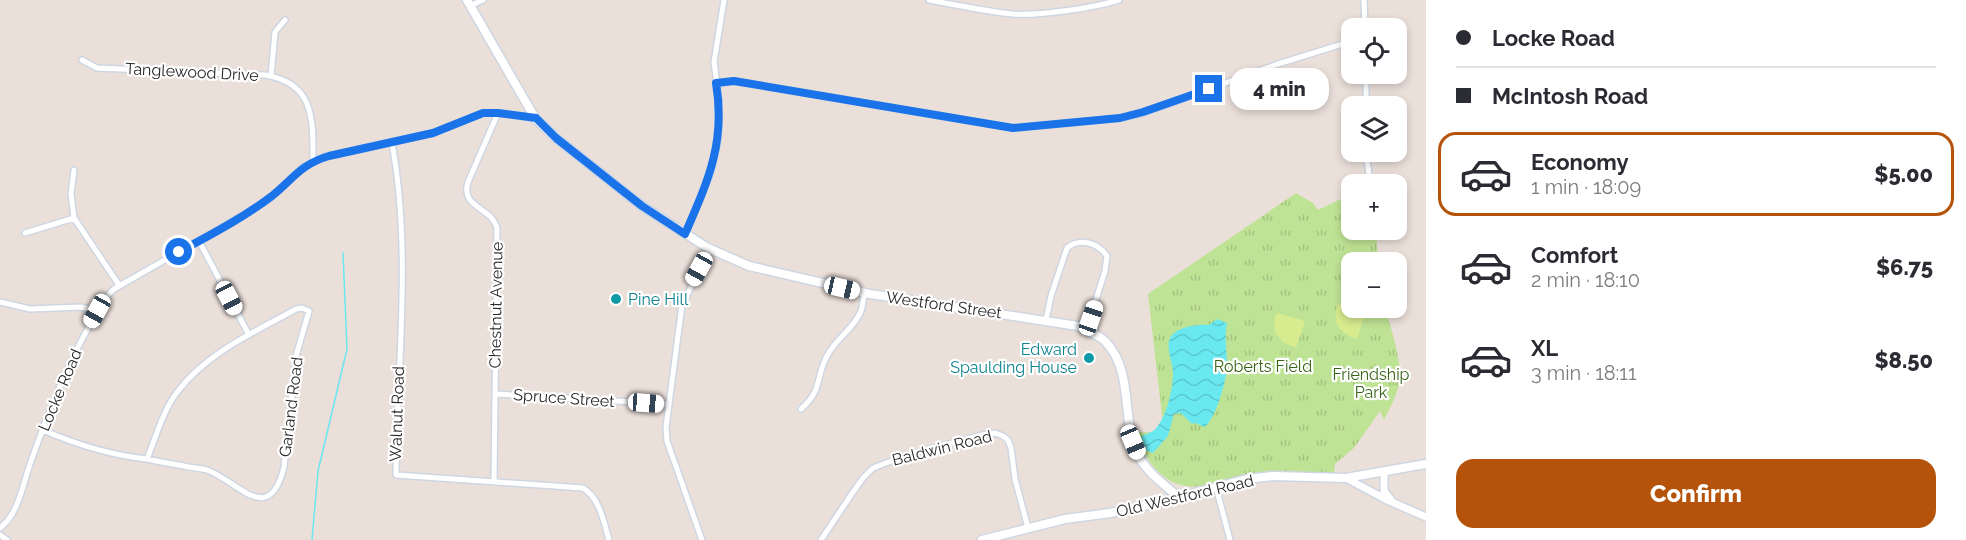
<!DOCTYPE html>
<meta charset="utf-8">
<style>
body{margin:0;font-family:Raleway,sans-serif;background:#f7f7f7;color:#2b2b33;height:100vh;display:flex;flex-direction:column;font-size:22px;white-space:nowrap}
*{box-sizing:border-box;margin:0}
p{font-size:20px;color:#7c7c81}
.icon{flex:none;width:33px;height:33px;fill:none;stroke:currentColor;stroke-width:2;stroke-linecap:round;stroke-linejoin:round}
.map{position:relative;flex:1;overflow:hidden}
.side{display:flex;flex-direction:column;background:#fff;width:540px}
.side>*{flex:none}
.hud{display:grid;align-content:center;height:132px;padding:0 30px;background:#fff}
.buttons{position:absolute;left:1341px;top:18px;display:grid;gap:12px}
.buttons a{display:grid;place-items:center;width:66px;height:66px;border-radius:12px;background:#fff;box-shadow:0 3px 9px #0003;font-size:30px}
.end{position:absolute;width:27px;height:27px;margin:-14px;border:8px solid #1a73e8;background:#fff;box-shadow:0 0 0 3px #fff}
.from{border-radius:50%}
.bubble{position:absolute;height:42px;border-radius:18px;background:#fff;box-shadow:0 3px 9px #0003;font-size:20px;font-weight:800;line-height:42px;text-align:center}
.car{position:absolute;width:18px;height:36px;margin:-18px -9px;border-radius:8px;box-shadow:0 0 4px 2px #0007;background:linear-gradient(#fff 24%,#345 0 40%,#fff 0 76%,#345 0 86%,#fff 0)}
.hud b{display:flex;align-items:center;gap:21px;height:57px;font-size:22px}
.hud b+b{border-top:2px solid #e1e1e2}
.hud i{width:15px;height:15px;background:#2b2b33}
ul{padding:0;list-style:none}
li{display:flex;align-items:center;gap:18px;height:84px;margin:0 12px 9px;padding:0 18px;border:3px solid transparent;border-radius:18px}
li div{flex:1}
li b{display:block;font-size:22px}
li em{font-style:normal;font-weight:800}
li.on{border-color:#b45309}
li>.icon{width:54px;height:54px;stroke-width:1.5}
.primary-button{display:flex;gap:12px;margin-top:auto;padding:12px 30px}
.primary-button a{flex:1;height:69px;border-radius:18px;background:#b45309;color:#fff;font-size:24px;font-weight:800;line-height:69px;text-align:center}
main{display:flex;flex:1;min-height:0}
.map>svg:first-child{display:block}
.park{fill:url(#park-tufts)}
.pitch{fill:#d7eb8f}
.water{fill:url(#water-waves)}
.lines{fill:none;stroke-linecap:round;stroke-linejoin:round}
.stream{stroke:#69e8f0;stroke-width:1.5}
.minor-casing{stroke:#ced6e2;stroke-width:8}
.tertiary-casing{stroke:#ced6e2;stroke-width:10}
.secondary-casing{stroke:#ced6e2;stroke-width:11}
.minor{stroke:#fff;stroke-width:5}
.tertiary{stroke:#fff;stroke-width:7}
.secondary{stroke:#fff;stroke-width:8}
.route{stroke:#1a73e8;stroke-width:8}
.culture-dot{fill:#0f9aa8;stroke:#fff;stroke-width:2}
.labels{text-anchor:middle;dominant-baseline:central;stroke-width:4.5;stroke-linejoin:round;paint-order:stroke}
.street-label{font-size:16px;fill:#282828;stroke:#fff}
.culture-label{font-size:16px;fill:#0d838f;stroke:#fff;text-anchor:start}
.park-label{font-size:16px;fill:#386518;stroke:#fff}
</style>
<main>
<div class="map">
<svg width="1426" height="540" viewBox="0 0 1426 540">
<defs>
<pattern id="park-tufts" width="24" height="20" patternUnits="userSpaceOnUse" patternTransform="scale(1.5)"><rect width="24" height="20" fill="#bfe394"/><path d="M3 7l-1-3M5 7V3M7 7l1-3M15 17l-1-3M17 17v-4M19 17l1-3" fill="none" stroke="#a4c380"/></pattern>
<pattern id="water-waves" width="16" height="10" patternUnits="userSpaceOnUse" patternTransform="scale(1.5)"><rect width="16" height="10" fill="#69e8f0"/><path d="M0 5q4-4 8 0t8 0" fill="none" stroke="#5bc7ce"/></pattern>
</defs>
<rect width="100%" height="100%" fill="#ebdfd9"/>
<path class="park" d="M1296 193 1313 203 1318 210 1351 194 1352 230H1376L1378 262H1352V308H1385C1390 325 1401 359 1400 376 1400 391 1390 407 1384 420L1380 411 1354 448 1335 464 1334 473C1310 473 1284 472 1260 474 1240 475 1221 483 1201 486 1166 491 1145 462 1136 432L1164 433 1148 294Z"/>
<path class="pitch" d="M1338 304 1366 312 1357 339C1339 333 1331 322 1338 304Z
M1277 313 1305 321 1296 348 1283 342 1275 333 1274 320Z"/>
<path class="water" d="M1217 319 1227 323C1224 337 1227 351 1227 365 1227 380 1216 417 1205 427L1195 423 1192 424 1181 413 1174 414 1168 436 1153 453 1147 451 1141 437C1145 434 1150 433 1153 431 1166 421 1173 389 1173 374 1173 363 1167 352 1169 341 1172 327 1198 324 1209 325Z"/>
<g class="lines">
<path class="stream" d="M312 540 318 471 347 349 343 253"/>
<g class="minor-casing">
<path id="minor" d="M929 0C956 5 984 11 1012 14 1039 16 1093 8 1119 0
M1364 0 1365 28
M470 6 483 0
M82 60 97 68 265 75C315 83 313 120 313 161
M1366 74V106
M271 76 275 32 285 20
M716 83 734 81 1013 128 1121 118 1143 113 1278 64 1352 41
M392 143C412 252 397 365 396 475L583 488C600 498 604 523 609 540
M1366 152 1369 175
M74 170 71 194 74 218 119 285
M25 233 74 218
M685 234 710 175 718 141 719 99 714 62 724 0
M199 241 249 335
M0 302 30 309 80 307 97 311
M1046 320 1051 296 1067 248C1080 237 1098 243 1107 256L1105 271 1086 331
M495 394 668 404
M801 409C823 390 815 378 827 356 835 339 854 329 861 311 863 306 863 299 864 293
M43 430C77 445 110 455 147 459 156 437 163 410 178 391 208 352 255 332 296 309L302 308 309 311 296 356 284 467C269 528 238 481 207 470 200 468 191 468 184 466 172 464 160 462 147 459
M494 481 497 229C492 206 460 209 468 182L498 113
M1216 487 1230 540
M0 528C18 514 22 488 29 467 46 418 65 368 91 323 97 311 104 298 114 289L252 210 273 195 303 167 323 157 433 133 483 113H498L535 118
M0 535 7 540
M702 540 667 441 666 427 682 305 710 249
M821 540 851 495 863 478 873 468 907 455 982 435 995 433 1003 436 1008 440 1011 448 1015 479 1028 528"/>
</g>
<g class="tertiary-casing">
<path id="tertiary" d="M1384 473V491L1391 500
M1346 478 1387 500 1426 517"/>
</g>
<g class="secondary-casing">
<path id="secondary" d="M467 0 535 118 556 138 642 206 708 248 749 266 870 294 1078 326C1087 331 1099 335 1106 342 1135 374 1120 421 1139 457 1148 473 1165 485 1178 497
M982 540 1065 519 1110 513 1148 505 1247 479 1273 476 1346 478 1426 464"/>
</g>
<use href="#minor" class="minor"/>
<use href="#tertiary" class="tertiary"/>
<use href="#secondary" class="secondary"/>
</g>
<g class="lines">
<path class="route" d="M179 252C210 235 243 218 272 196 293 179 301 164 329 156L433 133 483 113H498L536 118 556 138 642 206 685 234C708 181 726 142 716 83L734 81 1013 128 1120 118 1143 112 1209 89"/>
</g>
<g class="culture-dot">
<circle cx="616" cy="299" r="6"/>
<circle cx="1089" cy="358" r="6"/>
</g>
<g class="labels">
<g class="street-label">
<text transform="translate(192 72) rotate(3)">Tanglewood Drive</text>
<text transform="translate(496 305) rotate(-89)">Chestnut Avenue</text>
<text transform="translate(944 305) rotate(8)">Westford Street</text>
<text transform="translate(60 390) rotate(-67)">Locke Road</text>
<text transform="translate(564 398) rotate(4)">Spruce Street</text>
<text transform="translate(291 407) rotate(-83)">Garland Road</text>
<text transform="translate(397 414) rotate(-88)">Walnut Road</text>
<text transform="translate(942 448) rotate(-14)">Baldwin Road</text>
<text transform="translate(1185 496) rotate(-13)">Old Westford Road</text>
</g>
<g class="culture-label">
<text x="628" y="299">Pine Hill</text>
<text x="1077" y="349" text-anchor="end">Edward<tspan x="1077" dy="18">Spaulding House</tspan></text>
</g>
<g class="park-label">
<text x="1263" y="366">Roberts Field</text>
<text x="1371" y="374">Friendship<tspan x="1371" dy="18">Park</tspan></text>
</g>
</g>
</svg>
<div class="buttons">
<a><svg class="icon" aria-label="locate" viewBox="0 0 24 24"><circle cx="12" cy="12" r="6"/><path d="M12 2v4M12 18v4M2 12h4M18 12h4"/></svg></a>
<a><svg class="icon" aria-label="layers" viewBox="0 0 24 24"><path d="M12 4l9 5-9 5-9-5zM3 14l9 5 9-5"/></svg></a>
<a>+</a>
<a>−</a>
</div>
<i class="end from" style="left:179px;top:252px"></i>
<i class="end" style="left:1209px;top:89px"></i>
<div class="bubble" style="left:1230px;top:68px;width:99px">4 min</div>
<i class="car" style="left:699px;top:269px;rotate:209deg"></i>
<i class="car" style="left:842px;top:288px;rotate:103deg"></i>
<i class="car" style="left:229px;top:298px;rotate:152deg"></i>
<i class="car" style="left:97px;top:311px;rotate:209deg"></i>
<i class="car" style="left:1091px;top:318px;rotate:19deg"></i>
<i class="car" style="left:646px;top:403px;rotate:94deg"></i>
<i class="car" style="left:1133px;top:442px;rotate:157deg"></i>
</div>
<section class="side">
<div class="hud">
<b><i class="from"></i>Locke Road</b>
<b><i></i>McIntosh Road</b>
</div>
<ul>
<li class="on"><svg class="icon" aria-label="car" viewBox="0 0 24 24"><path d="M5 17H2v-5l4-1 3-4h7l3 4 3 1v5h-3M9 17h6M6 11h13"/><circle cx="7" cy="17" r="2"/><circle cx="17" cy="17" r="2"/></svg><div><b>Economy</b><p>1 min · 18:09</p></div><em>$5.00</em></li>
<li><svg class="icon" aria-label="car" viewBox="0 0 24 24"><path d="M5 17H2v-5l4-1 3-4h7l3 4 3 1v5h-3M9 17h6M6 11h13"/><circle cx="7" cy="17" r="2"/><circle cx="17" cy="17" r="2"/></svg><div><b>Comfort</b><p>2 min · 18:10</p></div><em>$6.75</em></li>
<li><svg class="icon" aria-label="car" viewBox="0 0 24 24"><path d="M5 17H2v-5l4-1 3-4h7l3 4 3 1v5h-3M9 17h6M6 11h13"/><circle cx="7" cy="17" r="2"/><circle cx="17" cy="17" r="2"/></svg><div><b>XL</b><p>3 min · 18:11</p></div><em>$8.50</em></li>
</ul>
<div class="primary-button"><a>Confirm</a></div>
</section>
</main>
